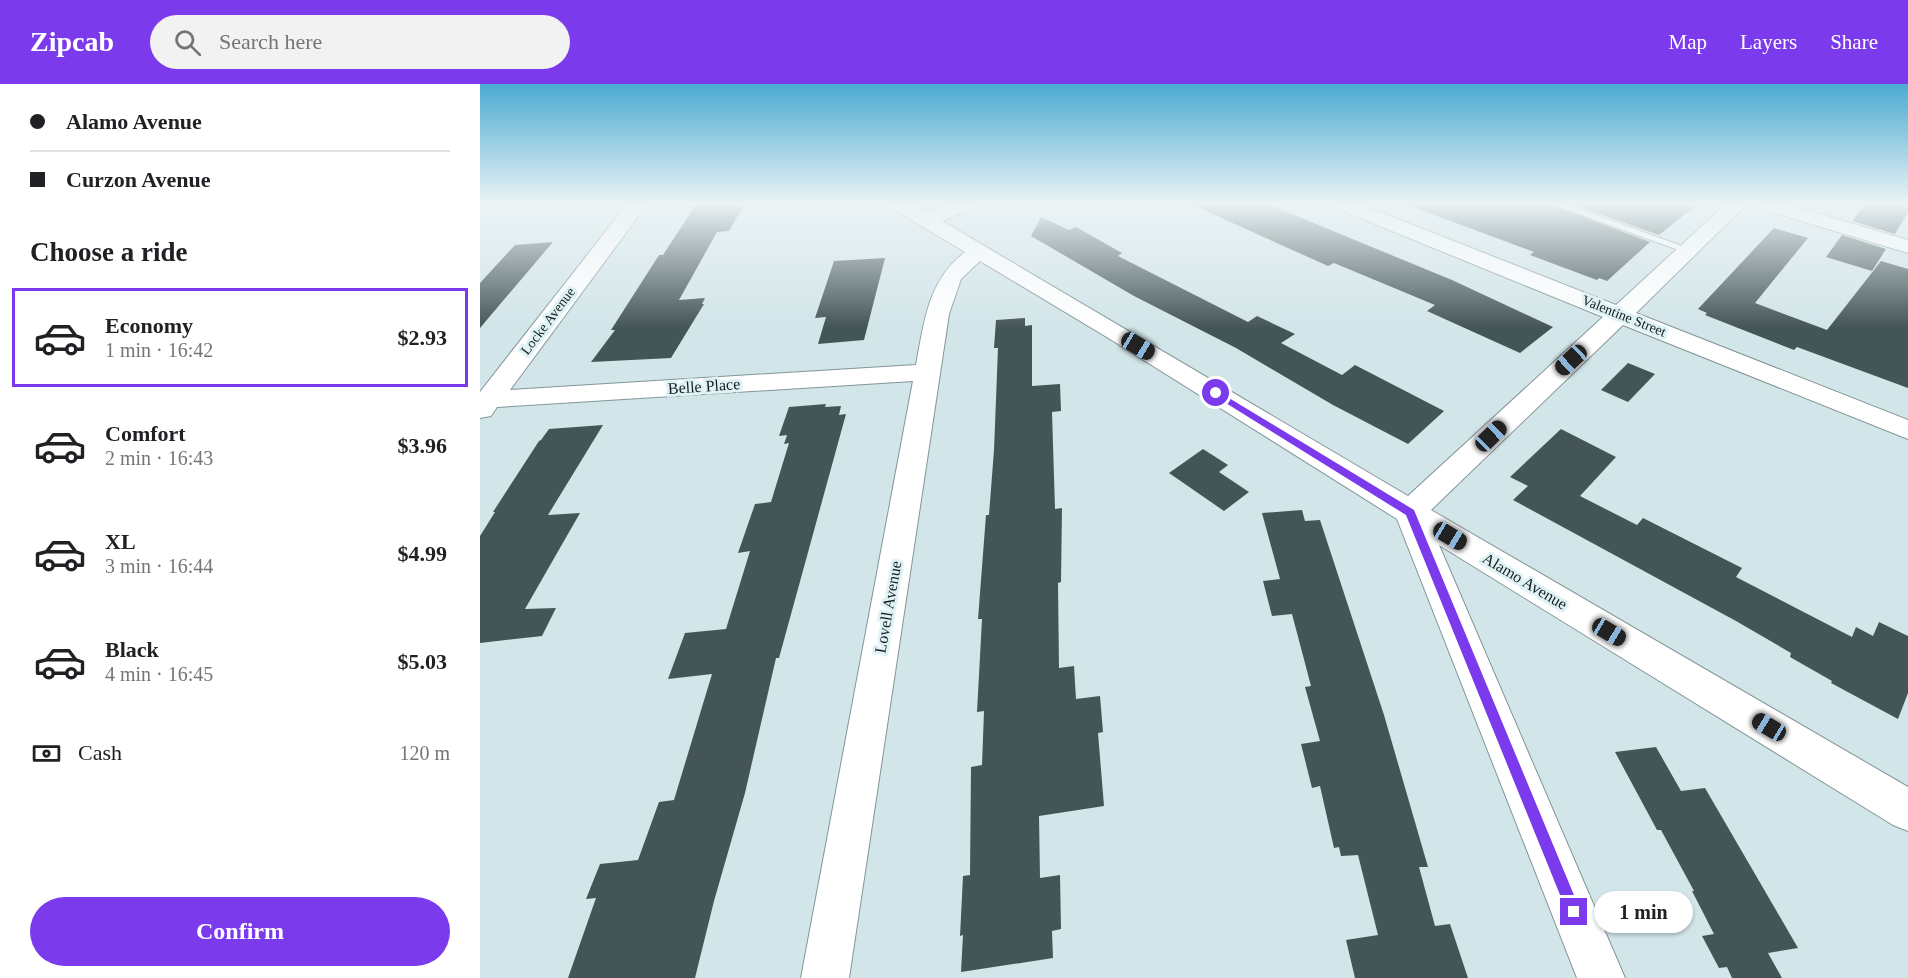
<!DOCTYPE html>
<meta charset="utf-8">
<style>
body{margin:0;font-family:"Times New Roman",serif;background:#f2f2f2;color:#202124;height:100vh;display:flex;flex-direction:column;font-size:22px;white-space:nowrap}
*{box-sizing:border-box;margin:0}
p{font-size:20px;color:#757577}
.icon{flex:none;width:33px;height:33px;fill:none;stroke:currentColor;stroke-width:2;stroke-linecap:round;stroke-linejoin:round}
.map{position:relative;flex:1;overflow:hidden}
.side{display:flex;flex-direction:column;background:#fff;width:480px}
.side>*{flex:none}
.banner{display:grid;align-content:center;height:132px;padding:0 30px;background:#fff}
.end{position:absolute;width:27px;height:27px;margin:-14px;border:8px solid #7c3aed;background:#fff;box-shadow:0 0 0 3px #fff}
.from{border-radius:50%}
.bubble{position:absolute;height:42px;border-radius:21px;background:#fff;box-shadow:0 2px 4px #0004;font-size:20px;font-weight:700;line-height:42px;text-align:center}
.car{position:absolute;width:18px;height:36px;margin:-18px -9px;border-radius:8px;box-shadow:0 0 4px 2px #0007;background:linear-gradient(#222 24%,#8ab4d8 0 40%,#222 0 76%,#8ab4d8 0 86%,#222 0)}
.banner b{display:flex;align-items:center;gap:21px;height:57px;font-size:22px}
.banner b+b{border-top:2px solid #e0e0e0}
.banner i{width:15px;height:15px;background:#202124}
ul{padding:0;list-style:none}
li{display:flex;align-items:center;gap:18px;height:99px;margin:0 12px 9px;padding:0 18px;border:3px solid transparent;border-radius:0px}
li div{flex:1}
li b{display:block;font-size:22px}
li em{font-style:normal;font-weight:700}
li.current{border-color:#7c3aed}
li>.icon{width:54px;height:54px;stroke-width:1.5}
h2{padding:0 30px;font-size:27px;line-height:72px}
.pay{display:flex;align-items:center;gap:15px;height:66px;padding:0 30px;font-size:22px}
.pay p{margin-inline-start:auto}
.primary-button{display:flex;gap:12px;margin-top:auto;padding:12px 30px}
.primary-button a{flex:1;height:69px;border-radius:36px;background:#7c3aed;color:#fff;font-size:24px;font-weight:700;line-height:69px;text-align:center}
header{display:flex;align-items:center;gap:36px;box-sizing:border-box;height:84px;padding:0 30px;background:#7c3aed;color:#fff}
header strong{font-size:28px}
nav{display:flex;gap:33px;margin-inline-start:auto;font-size:21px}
.search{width:420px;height:54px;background:#f2f2f2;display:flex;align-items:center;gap:15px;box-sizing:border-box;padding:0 21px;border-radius:33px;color:#757577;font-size:22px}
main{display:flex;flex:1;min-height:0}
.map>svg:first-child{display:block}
.building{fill:#445557}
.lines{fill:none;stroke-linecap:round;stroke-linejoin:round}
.lane-casing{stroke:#839598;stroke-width:2}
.street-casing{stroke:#839598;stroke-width:2}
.lane{fill:#fff;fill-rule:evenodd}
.street{fill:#fff;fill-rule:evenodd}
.route{fill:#7c3aed}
.labels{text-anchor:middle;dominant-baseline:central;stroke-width:6;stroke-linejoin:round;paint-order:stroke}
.far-street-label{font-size:14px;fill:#161d1e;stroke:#dff3f6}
.street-label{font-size:16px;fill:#161d1e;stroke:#dff3f6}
</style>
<header>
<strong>Zipcab</strong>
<div class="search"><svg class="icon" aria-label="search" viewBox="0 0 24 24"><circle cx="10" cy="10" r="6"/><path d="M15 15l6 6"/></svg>Search here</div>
<nav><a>Map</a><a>Layers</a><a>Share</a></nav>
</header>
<main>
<section class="side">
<div class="banner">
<b><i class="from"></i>Alamo Avenue</b>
<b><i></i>Curzon Avenue</b>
</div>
<h2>Choose a ride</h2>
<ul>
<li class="current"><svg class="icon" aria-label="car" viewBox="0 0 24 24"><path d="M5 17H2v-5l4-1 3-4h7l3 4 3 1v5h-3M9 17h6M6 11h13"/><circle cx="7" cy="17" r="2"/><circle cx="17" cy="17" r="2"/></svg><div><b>Economy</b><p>1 min · 16:42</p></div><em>$2.93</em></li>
<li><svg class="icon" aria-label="car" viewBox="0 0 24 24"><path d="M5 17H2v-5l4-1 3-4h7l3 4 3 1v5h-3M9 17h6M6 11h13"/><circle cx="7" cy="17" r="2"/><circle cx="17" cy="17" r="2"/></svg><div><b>Comfort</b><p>2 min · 16:43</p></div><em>$3.96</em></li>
<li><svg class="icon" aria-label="car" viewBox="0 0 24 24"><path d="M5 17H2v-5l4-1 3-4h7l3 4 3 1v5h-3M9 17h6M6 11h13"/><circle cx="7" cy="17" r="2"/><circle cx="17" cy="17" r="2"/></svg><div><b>XL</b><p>3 min · 16:44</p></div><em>$4.99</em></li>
<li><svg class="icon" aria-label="car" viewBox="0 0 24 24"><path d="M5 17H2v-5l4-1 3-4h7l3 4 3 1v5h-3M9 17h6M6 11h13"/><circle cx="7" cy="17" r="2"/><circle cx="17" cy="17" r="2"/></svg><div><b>Black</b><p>4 min · 16:45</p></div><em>$5.03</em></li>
</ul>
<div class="pay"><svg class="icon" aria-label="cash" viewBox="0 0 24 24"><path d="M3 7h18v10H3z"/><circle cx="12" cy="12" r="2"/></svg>Cash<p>120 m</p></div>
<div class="primary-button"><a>Confirm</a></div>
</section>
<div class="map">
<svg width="1428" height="894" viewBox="0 0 1428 894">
<rect width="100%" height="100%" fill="#d2e5e9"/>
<path class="building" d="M217 119H265L249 147 237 148 199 216 225 214 222 220H224L191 274 111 278 135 246H131L179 171H183Z
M708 119H785L972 196 1073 243 1040 269 947 227 955 221 854 179 848 182Z
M930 119H1067L1170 158 1127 197 1119 194 1117 196 1050 171 1054 168 930 122Z
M1089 119H1219L1179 151Z
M1386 119H1428V128L1415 150 1372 137Z
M561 133 589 146 596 143 642 169 638 172 768 238 777 232 815 250 801 259 862 291 875 281 964 327 928 360 853 321 756 264 654 212 551 152Z
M1294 144 1328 154 1275 219 1347 246 1401 177 1428 185V304L1317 263 1314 266 1225 231 1227 229 1218 225Z
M1362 151 1406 165 1392 187 1346 173Z
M73 158 39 198 0 244V199L35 161Z
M405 174 384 256 338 260 346 233 335 234 354 177Z
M545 234V242L552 241V302L580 300 581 327 572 328 575 425 582 424 581 498 578 499 579 584 594 582 596 615 620 612 623 648 618 649 624 722 559 732 560 794 580 791 581 845 572 847 573 874 481 888 483 851 480 852 483 792 490 791 491 683 502 681 504 627 497 628 502 535H498L506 431H509L514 366 518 264H514L516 236Z
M1148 279 1175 290 1148 318 1121 306Z
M346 320 345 323 361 322 359 331 366 330 299 574H296L265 709 234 817 215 894H88L116 814 106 815 120 780 158 776 179 718 194 716 232 590 188 595 205 549 246 545 270 467 258 469 275 420 291 418 309 359 304 360 307 351 299 352 309 323Z
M123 341 68 431 100 429 45 525 76 524 62 552 0 559V452L15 428H13L59 357 61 356 69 345Z
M1081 345 1136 373 1100 412 1157 441 1163 434 1262 484 1256 493 1372 553 1376 543 1393 552 1399 538 1428 552V609L1418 635 1351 599 1352 597 1310 573 1311 569 1256 537 1033 416 1048 402 1030 393Z
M723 365 748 381 739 388 769 408 744 427 689 389Z
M822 426 825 437 840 436 904 631 948 783H939L955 842 970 840 988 894H875L866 856 898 851 878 771 861 772 859 763 854 764 840 702 832 704 821 660 840 657 825 603 831 602 812 530 792 532 783 497 800 495 782 429Z
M1176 663 1201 707 1225 704 1318 864 1288 869 1302 894H1252L1247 883 1239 884 1222 852 1234 850 1212 807H1214L1181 746H1177L1135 668Z"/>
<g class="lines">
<g class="lane-casing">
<path id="lane" d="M1069 119H1083L1213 166 1204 168Z"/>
</g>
<g class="street-casing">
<path id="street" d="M148 119H168L30 306 436 281C444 238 448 196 485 168L410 123 407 119H431L447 128 472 119H499L496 123 462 137 928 412 1123 233 853 123 850 119H877L1136 221 1247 119H1268L1156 229 1428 336V355L1143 241 951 426 1428 703V747L1413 741 959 461 1145 894H1097L917 435 630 255 500 177 481 195 469 230 369 894H321L433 297 17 323 11 332 0 334V308Z
M1272 119H1302L1428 156V169L1275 123Z"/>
</g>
<use href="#lane" class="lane"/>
<use href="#street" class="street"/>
</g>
<linearGradient id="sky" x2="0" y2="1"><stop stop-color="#4babd2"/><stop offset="0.49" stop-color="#ebf3f5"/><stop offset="1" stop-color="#ebf3f5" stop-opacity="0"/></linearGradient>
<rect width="1428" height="244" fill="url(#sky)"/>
<path class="route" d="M733 308H739L934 426 1101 828 1098 833 1094 835 1089 833 926 431 733 311Z"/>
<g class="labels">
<g class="far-street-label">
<text transform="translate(1144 232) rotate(22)">Valentine Street</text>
<text transform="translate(68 237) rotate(-53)">Locke Avenue</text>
</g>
<g class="street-label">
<text transform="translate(224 302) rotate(-4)">Belle Place</text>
<text transform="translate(1045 497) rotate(31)">Alamo Avenue</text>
<text transform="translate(408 523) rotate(-80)">Lovell Avenue</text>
</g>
</g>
</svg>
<i class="end from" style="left:736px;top:309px"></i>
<i class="end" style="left:1094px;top:828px"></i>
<div class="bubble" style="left:1114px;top:807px;width:99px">1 min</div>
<i class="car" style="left:658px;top:262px;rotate:121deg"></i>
<i class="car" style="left:1091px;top:276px;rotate:227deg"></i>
<i class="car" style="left:1011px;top:352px;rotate:46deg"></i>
<i class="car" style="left:970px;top:452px;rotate:121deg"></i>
<i class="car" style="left:1129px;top:548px;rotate:121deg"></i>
<i class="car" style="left:1289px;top:643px;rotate:301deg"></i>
</div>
</main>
